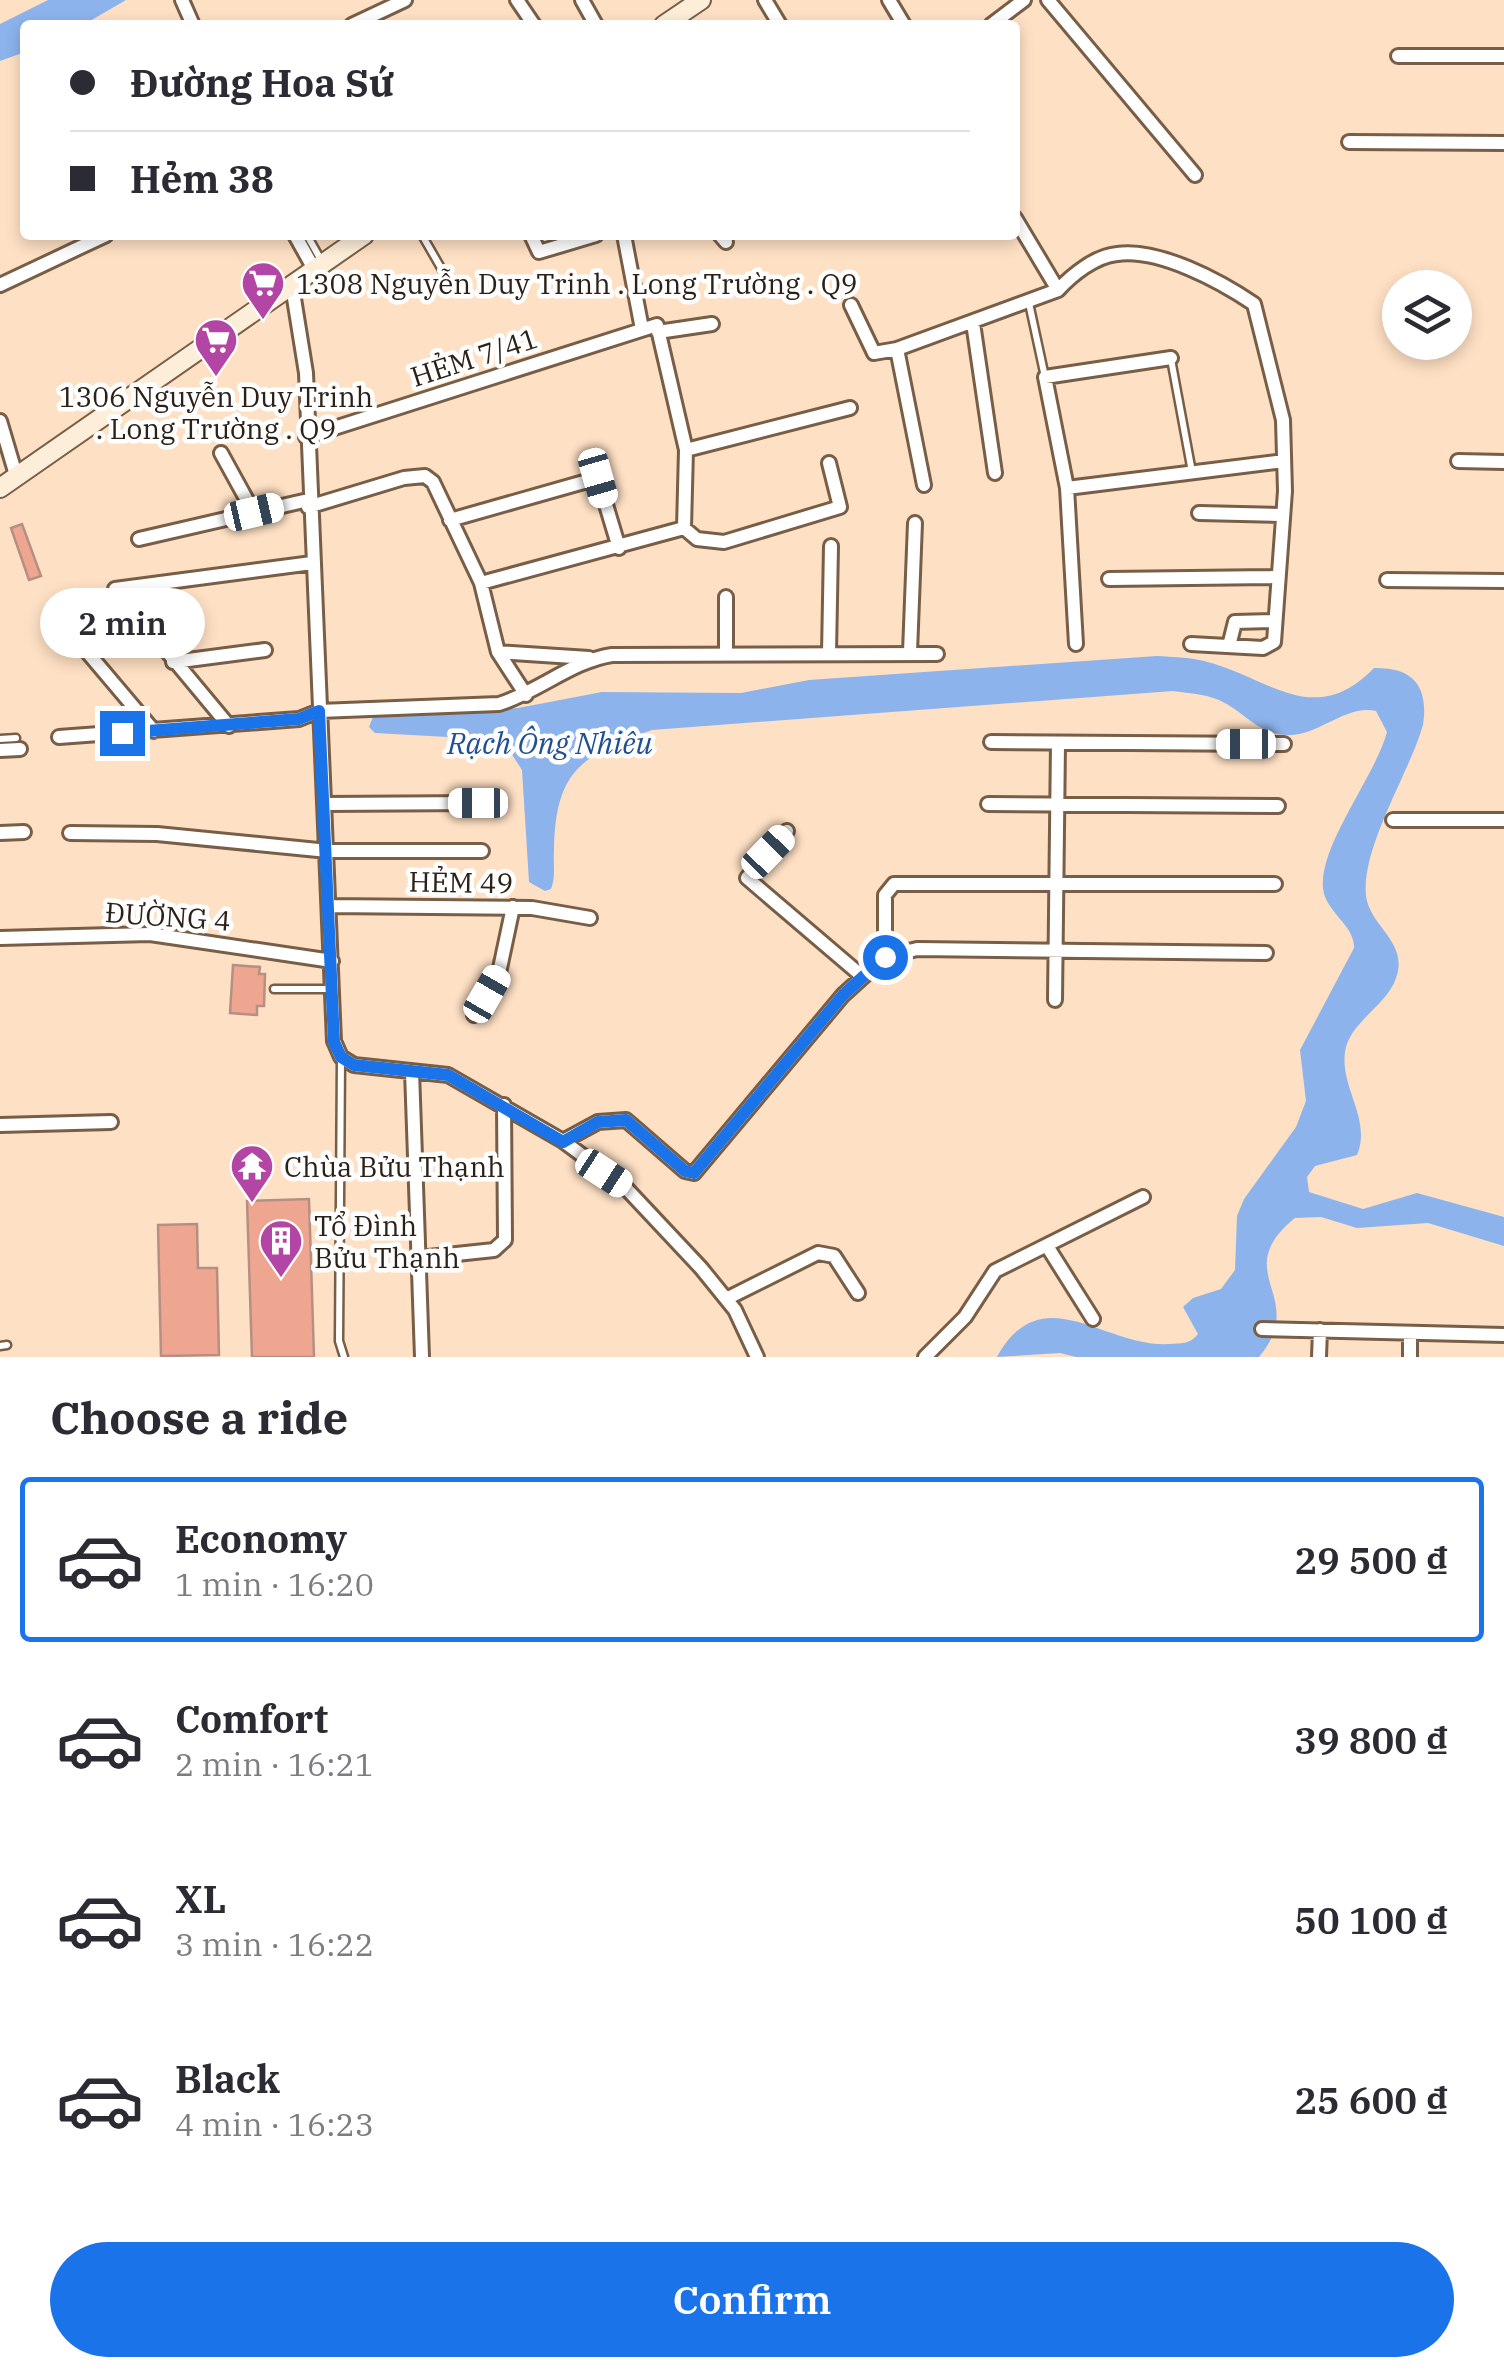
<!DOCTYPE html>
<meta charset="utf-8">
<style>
body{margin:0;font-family:"IBM Plex Serif",serif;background:#f7f7f7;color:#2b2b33;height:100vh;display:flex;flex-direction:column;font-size:38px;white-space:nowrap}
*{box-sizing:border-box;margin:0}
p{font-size:32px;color:#7c7c81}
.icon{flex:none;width:55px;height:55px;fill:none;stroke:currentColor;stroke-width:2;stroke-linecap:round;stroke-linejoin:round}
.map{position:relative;height:1357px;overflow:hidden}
.details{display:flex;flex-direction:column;background:#fff;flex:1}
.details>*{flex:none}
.hud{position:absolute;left:20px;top:20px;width:1000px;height:220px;border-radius:10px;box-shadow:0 5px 15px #0003;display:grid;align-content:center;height:220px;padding:0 50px;background:#fff}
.controls{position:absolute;left:1382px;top:270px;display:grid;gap:20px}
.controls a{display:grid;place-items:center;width:90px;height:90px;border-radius:50%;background:#fff;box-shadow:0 5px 15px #0003;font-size:50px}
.end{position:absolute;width:45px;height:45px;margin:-22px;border:12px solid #1a73e8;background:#fff;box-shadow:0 0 0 5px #fff}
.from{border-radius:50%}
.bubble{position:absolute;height:70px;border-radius:35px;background:#fff;box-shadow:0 5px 15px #0003;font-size:32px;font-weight:600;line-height:70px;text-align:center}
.car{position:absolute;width:30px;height:60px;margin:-30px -15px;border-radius:12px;box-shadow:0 0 8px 2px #0007;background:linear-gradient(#fff 24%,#345 0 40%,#fff 0 76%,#345 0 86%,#fff 0)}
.hud b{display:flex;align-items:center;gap:35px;height:95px;font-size:38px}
.hud b+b{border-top:2px solid #e1e1e2}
.hud i{width:25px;height:25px;background:#2b2b33}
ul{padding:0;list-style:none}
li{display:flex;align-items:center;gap:30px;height:165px;margin:0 20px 15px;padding:0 30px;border:5px solid transparent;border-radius:10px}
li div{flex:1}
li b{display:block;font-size:38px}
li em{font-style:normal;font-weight:600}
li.selected{border-color:#1a73e8}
li>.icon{width:90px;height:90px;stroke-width:1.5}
h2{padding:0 50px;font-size:45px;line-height:120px}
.primary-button{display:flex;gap:20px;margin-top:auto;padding:20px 50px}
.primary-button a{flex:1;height:115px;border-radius:60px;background:#1a73e8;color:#fff;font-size:40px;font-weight:600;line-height:115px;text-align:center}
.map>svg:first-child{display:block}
.water{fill:#8db3ec}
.building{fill:#efa690;stroke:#b68f84;stroke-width:2.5}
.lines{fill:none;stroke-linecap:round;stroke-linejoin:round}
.lane-casing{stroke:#785e46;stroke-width:11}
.street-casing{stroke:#785e46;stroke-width:18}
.secondary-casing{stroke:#785e46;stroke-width:22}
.lane{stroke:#fff;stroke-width:6}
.street{stroke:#fff;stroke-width:12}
.secondary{stroke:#fdeed9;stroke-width:18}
.route{stroke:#1a73e8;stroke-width:12}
.labels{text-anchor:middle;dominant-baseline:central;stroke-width:9;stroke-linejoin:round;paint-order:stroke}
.poi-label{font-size:28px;fill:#2c2117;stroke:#fff;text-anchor:start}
.street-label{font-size:28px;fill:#2c2117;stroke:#fff}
.water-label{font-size:30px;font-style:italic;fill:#204f92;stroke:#fff}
</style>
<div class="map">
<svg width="1504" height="1357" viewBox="0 0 1504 1357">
<rect width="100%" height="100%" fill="#fee0c4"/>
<path class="water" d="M48 0H126L83 25H25V52L0 61V24Z
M1157 656C1172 657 1189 657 1204 661 1269 677 1314 730 1374 668 1412 667 1429 685 1423 725 1409 774 1361 847 1366 896 1370 927 1409 942 1396 978 1387 1006 1349 1022 1345 1052 1340 1088 1372 1119 1357 1155L1315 1166 1307 1177 1309 1192 1363 1209 1417 1193 1504 1217V1246L1428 1223 1357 1228 1321 1217 1295 1218C1227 1273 1310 1296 1259 1357H1076L1060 1353 997 1357C1042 1275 1104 1348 1170 1344 1183 1343 1190 1344 1198 1334L1183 1307 1193 1298 1221 1289 1235 1270 1237 1216 1244 1199 1296 1127 1306 1101 1300 1050 1354 948C1355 925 1325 912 1323 888 1319 845 1375 777 1387 732L1376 711C1346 704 1317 737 1287 735 1257 734 1244 711 1219 700 1204 694 1188 693 1173 691L652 730C581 755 555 771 554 851 553 865 556 876 551 889L545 891 529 882 522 770 506 745 484 739 375 733 369 727 374 714 518 708 602 692 741 693 809 680Z"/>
<path class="building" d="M22 524 41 576 29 580 11 528Z
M233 965 260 967 259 974H265L264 1006H257V1015L230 1013Z
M309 1199 314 1357H252L247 1201Z
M197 1224 198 1268H217L219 1355 161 1356 158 1225Z"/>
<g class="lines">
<g class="lane-casing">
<path id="lane" d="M307 235 321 260
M422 235 452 287
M1029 303 1045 377
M1171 359 1192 472
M0 739 16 738
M274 989H332
M341 1058 339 1341 344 1357
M0 1346 7 1345"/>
</g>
<g class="street-casing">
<path id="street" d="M182 0 193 25
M517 0 534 25
M582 0 596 25
M765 0 780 25
M889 0 904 25
M1048 0 1195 175
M352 25 405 0
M991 25 1024 0
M1398 56H1504
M1349 142 1504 143
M1015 218 1058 290C1072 275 1095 256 1117 254 1159 248 1220 281 1254 304L1283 420 1285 491 1274 642 1263 648 1191 644
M295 235 314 269
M531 235 539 252 596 235
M624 235 642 329
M720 235 726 242
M0 285 106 235
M292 286 306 373 334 1041 341 1057 354 1065 448 1075 563 1141 625 1187 701 1268 735 1310 757 1357
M851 305 874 353 897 349 924 485
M973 323 995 473
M658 332 712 324
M897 349 1058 290
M0 421 16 475
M306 437 657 325 686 450
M221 453 254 513
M1458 461 1504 462
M1067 488 1284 461
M308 507 404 478 425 476 433 482 481 583 684 528 697 539 724 542 840 507 829 463
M1199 513 1280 515
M450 520 598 478 619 548
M684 528 686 450 850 408
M139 539 308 500
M1109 579 1277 577
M1387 580 1504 581
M481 583 498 652
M726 597V654
M72 634 154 731
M1076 644 1067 488 1045 377 1171 358
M1229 646 1235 622 1275 621
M910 652 915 523
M829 653 831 546
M173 662 265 650
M526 695 498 652 589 658
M229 726 115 589 312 563
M59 737 299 719 319 711 499 704C538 692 572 661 612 655L937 654
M991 742 1284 744
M0 750 20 749
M324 804 478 803
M988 804 1278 806
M1393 820H1504
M787 831 747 878 863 977
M0 833 24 832
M70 833 157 834 328 851H482
M329 906 532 908 590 918
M0 938 150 934 332 961
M885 957V895L894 884H1275
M1055 1000 1058 743
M474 1015 499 973 513 907
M412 1071 422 1357
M0 1125 111 1122
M563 1141 598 1122 626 1120 685 1171 694 1173 843 995 885 957 917 949 1266 953
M1047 1246 1093 1319
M419 1258 494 1250 505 1240 504 1105
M726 1299 818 1253 834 1256 858 1293
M1262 1329 1504 1335
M1410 1333V1357
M925 1357 965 1317 995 1271 1143 1197
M1319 1357 1320 1330"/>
</g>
<g class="secondary-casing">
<path id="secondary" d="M664 25 701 0
M0 488 364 235"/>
</g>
<use href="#lane" class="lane"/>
<use href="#street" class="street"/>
<use href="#secondary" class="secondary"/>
</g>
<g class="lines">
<path class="route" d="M122 733 299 719 319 711 334 1042 341 1057 354 1065 448 1075 563 1142 598 1122 626 1120 685 1171 694 1173 843 995 885 957"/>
</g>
<defs>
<g id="supermarket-pin" transform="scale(2.25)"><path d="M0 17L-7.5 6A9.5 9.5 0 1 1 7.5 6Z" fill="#b345a4" stroke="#fff"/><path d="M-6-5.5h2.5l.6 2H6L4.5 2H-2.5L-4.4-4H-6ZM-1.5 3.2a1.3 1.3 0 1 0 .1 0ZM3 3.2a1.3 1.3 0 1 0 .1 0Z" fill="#fff"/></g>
<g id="temple-pin" transform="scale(2.25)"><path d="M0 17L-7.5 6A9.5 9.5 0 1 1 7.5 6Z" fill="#b345a4" stroke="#fff"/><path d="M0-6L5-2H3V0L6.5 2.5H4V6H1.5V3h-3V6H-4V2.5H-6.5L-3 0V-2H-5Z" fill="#fff"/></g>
<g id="building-pin" transform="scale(2.25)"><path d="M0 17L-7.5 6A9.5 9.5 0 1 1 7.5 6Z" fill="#b345a4" stroke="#fff"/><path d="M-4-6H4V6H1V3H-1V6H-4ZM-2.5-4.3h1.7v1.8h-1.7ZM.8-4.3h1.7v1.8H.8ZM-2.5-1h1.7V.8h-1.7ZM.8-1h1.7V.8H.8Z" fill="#fff"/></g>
</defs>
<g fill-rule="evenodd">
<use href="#supermarket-pin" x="263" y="283"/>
<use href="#supermarket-pin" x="216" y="340"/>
<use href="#temple-pin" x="252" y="1166"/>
<use href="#building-pin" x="281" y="1241"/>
</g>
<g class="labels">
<g class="poi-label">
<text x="296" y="283">1308 Nguyễn Duy Trinh . Long Trường . Q9</text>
<text x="216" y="396" text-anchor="middle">1306 Nguyễn Duy Trinh<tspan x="216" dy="32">. Long Trường . Q9</tspan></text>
<text x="284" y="1166">Chùa Bửu Thạnh</text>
<text x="314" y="1225">Tổ Đình<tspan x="314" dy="32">Bửu Thạnh</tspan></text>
</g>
<g class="street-label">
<text transform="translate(474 357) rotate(-18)">HẺM 7/41</text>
<text transform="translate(461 882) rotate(1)">HẺM 49</text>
<text transform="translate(168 916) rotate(4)">ĐƯỜNG 4</text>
</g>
<g class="water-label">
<text x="550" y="742">Rạch Ông Nhiêu</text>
</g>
</g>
</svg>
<div class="controls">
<a><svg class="icon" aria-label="layers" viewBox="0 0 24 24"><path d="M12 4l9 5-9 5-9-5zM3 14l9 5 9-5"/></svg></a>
</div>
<i class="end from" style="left:885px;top:957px"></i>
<i class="end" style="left:122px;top:733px"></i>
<div class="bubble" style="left:40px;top:588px;width:165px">2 min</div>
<i class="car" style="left:598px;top:478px;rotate:164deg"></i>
<i class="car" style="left:254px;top:512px;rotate:77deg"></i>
<i class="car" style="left:1246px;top:744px;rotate:270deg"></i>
<i class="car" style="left:478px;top:803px;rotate:270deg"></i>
<i class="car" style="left:768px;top:852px;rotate:44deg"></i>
<i class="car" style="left:487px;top:994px;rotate:30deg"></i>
<i class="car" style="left:604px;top:1173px;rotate:123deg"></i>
<div class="hud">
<b><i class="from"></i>Đường Hoa Sứ</b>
<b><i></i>Hẻm 38</b>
</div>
</div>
<section class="details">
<h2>Choose a ride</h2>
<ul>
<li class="selected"><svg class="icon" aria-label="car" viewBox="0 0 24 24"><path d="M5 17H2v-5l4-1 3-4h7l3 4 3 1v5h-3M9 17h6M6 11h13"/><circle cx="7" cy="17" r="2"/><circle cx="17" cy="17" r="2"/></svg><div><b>Economy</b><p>1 min · 16:20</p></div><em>29 500 ₫</em></li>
<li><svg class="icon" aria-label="car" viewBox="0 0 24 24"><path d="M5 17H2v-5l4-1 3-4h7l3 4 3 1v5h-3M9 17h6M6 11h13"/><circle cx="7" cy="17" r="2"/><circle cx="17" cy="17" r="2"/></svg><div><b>Comfort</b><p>2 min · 16:21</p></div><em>39 800 ₫</em></li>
<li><svg class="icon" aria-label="car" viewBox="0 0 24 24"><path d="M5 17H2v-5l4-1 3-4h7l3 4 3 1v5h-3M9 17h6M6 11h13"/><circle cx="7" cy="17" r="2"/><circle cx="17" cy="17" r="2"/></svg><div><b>XL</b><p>3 min · 16:22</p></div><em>50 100 ₫</em></li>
<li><svg class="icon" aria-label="car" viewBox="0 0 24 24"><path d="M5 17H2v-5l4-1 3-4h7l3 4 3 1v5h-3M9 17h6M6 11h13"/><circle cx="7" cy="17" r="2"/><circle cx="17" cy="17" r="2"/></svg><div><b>Black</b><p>4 min · 16:23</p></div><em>25 600 ₫</em></li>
</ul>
<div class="primary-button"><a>Confirm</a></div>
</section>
